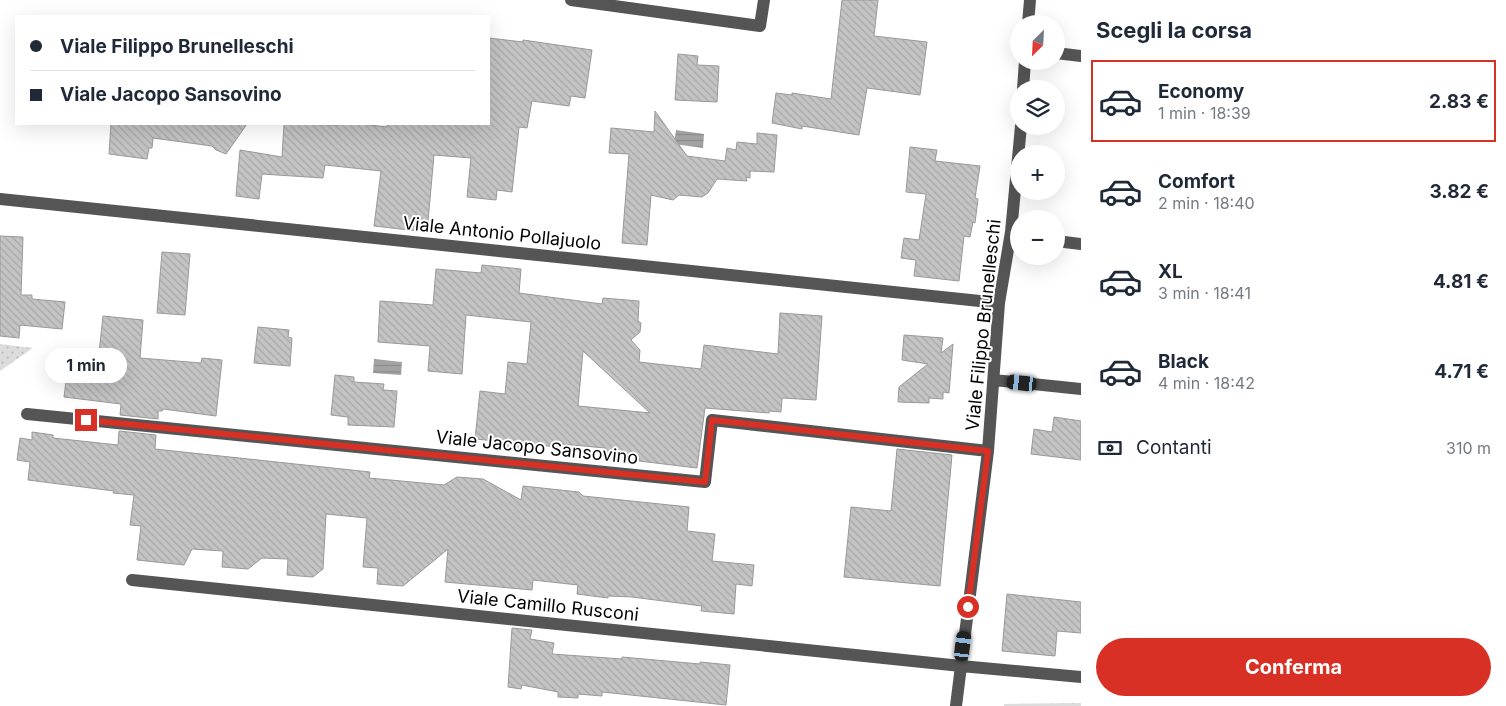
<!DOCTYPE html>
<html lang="it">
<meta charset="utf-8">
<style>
body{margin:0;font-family:Inter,sans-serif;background:#f2f2f3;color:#1f2937;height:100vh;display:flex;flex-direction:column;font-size:19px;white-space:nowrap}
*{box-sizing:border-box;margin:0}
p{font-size:16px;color:#747a83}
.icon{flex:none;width:28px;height:28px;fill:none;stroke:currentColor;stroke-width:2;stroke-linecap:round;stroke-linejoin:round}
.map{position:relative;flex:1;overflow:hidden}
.panel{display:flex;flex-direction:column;background:#fff;width:425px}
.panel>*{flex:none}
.banner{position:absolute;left:15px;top:15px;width:475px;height:110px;border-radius:0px;box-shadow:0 5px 20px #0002;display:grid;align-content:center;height:110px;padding:0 15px;background:#fff}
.needle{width:32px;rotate:204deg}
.tools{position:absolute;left:1010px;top:15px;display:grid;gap:10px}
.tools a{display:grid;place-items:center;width:55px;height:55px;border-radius:50%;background:#fff;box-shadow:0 5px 20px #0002;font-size:25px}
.end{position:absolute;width:22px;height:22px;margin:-11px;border:6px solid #d93025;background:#fff;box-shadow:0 0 0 2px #fff}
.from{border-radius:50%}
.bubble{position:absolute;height:35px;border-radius:18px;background:#fff;box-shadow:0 5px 20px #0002;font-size:16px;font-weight:700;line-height:35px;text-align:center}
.car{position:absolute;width:15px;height:30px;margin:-15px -8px;border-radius:6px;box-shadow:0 0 4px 1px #0007;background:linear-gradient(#222 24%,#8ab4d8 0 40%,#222 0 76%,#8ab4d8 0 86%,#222 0)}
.banner b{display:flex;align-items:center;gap:18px;height:48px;font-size:19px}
.banner b+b{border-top:1px solid #e0e1e3}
.banner i{width:12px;height:12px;background:#1f2937}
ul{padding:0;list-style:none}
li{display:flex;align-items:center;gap:15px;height:82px;margin:0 10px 8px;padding:0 5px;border:2px solid transparent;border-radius:0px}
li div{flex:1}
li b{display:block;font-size:19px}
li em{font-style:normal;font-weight:700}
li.active{border-color:#d93025}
li>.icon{width:45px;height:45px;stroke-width:1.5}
h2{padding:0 15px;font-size:22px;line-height:60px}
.pay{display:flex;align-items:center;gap:12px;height:55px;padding:0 15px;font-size:19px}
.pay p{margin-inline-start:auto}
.cta{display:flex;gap:10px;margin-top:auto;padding:10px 15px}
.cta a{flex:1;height:58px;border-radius:30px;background:#d93025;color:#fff;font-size:20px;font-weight:700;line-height:58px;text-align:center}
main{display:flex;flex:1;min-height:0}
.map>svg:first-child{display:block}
.grass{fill:url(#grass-dots)}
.water{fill:url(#water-rules)}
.building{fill:url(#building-back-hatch);stroke:#999;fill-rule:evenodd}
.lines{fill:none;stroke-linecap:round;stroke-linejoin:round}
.minor{stroke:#555;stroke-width:12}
.route{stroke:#d93025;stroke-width:6}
.labels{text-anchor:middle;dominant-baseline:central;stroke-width:4;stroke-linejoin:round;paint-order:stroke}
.street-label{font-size:18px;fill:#000;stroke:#fff}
</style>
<main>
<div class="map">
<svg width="1081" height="706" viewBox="0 0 1081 706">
<defs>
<pattern id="grass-dots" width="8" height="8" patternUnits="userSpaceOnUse" patternTransform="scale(1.25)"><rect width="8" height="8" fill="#dcdcdc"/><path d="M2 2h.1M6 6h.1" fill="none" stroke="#bbb" stroke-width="1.8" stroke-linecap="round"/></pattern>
<pattern id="water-rules" width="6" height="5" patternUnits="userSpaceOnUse" patternTransform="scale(1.25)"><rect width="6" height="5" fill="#a3a3a3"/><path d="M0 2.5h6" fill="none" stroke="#8b8b8b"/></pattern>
<pattern id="building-back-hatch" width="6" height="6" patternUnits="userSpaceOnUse" patternTransform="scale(1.25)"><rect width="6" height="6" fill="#c4c4c4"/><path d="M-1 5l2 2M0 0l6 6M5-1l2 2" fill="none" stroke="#a7a7a7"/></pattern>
</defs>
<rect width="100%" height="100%" fill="#fff"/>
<path class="grass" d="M0 344 33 348 0 371Z
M1081 703V706H1004V704Z"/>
<path class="water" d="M676 130 704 134 703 148 674 144Z
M374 359 402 362 401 375 373 373Z"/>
<path class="building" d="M842 0H878L874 36 927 42 920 95 867 88 859 135 802 126V129L772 123 776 93 792 95V93L831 99Z
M489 38 523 42V40L592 50 585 98 571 96 569 106 532 101 527 128 519 127 512 192 497 190 496 200 467 197 471 158 434 155 427 232 374 226 381 171 325 165 323 178 262 174 259 199 236 196 240 150 282 157 284 124 339 125V124H361L387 127V124H489Z
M678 54 698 56 697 65 719 66 717 102 675 100Z
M655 111 687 156 725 161 727 148 736 150 737 142 757 144V133L777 135 774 172 750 171V178L746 177 747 181 717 179 708 193 702 197 679 195 673 200 651 195 647 245 622 243 629 154 609 153 611 128 654 132Z
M111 124H247L226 154 216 150 212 146 153 138 152 148H149L147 159 109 154Z
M910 147 937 150 935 161 980 166 975 198 978 199 975 223 973 222 970 237 964 236 959 281 914 276 916 260 901 258 904 238 919 240 926 194 906 192Z
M0 236 23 237 21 295H32V299L65 302 62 329 20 325 19 338 0 336Z
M162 252 190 254 185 315 157 313Z
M482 265 521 269 519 293 602 304 603 298 639 301 638 321 641 323 640 332 631 340 640 350 639 362 701 369 704 345 778 354 780 313 822 316 816 400 782 398 781 412 769 411V413L705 408 697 468 639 461V456L605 453V448L561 444V447L522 444 521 450 495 448 496 441 475 439 480 391 505 394 508 362 527 364 531 322 466 315 462 374 428 371 430 346 378 342 380 301 433 305 436 269 481 273ZM583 351 650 413 578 406Z
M103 316 143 320 140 358 201 363 202 358 222 360 216 416 163 409 162 411H158V419L120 415 121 404 64 397 70 349 99 353Z
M258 327 289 330 288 337 292 338 290 366 254 363Z
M904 335 943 338 941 353 953 344 949 393 943 392V399L929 398V403L898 402 899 387 928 364 902 360Z
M335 375 354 377V382L384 384 383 390 397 391 394 427 348 425V417L331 415Z
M1054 417 1081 421V460L1031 454 1034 429 1052 432Z
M119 431 156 435 155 449 370 472 369 478 444 485 457 477 483 479 521 500 523 486 579 492 583 496 689 507 687 531 715 534 712 561 754 565 752 586 736 584 734 614 701 611 702 606 632 597 608 596V598L577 594 578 585 533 580 532 590 445 582 448 549 403 586 377 584 378 568 363 567 367 518 326 514 323 569 313 577 287 575 288 559 262 558 248 569 222 567 223 551 192 549 184 565 137 560 141 526 130 525 134 495 113 493 114 491 28 480 30 462 17 460 20 438 32 440V432L53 435V438L118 445Z
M897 449 952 455 940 586 844 577 851 507 891 511Z
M1007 594 1081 602V633L1057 631 1055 656 1002 651Z
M512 628 532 630 530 639 554 643 552 654 622 659V657L700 664V662L730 665 726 705 602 692V696L578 694V698L558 697V692L522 685 521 689 508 687Z"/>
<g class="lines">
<path class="minor" d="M571 0 760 26 764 0
M1028 24 1030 0
M1056 53 1081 56
M1023 89 1025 61
M0 199 999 303
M1056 241 1081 244
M994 380 1081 389
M27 414 705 482 712 420 988 451
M132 580 961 666 1081 677
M956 706 988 451 999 303 1011 232 1021 126"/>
</g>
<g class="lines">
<path class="route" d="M86 420 705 482 712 420 988 451 968 607"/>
</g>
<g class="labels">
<g class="street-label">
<text transform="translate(502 233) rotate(6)">Viale Antonio Pollajuolo</text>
<text transform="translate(983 325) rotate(-84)">Viale Filippo Brunelleschi</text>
<text transform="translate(537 447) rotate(6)">Viale Jacopo Sansovino</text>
<text transform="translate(548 605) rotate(6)">Viale Camillo Rusconi</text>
</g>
</g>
</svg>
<div class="tools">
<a><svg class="needle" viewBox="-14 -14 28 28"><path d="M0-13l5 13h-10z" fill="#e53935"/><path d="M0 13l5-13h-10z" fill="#747a83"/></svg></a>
<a><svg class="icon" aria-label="layers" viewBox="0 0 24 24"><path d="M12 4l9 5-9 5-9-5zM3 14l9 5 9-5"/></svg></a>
<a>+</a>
<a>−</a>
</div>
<i class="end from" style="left:968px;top:607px"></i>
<i class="end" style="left:86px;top:420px"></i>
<div class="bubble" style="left:45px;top:348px;width:82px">1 min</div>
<i class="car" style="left:1022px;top:383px;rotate:276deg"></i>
<i class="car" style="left:963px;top:646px;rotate:7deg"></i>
<div class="banner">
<b><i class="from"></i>Viale Filippo Brunelleschi</b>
<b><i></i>Viale Jacopo Sansovino</b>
</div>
</div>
<section class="panel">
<h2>Scegli la corsa</h2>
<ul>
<li class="active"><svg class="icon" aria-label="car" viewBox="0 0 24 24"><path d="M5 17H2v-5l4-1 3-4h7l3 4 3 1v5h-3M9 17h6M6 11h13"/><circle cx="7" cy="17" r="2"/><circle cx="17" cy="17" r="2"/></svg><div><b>Economy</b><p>1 min · 18:39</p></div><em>2.83 €</em></li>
<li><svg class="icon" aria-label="car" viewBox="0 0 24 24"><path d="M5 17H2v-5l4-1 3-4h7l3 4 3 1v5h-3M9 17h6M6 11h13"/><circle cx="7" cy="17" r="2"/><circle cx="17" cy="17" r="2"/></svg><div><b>Comfort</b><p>2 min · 18:40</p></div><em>3.82 €</em></li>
<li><svg class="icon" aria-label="car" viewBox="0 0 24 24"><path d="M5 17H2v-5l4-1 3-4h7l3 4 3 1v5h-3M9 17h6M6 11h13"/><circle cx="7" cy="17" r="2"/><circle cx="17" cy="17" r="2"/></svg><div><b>XL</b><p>3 min · 18:41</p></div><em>4.81 €</em></li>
<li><svg class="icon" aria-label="car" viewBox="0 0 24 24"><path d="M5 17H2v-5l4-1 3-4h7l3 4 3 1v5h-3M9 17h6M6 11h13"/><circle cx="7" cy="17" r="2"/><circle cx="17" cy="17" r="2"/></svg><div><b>Black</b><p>4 min · 18:42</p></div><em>4.71 €</em></li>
</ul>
<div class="pay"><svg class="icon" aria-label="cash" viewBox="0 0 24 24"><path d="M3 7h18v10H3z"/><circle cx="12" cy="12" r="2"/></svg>Contanti<p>310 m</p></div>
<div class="cta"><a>Conferma</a></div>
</section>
</main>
